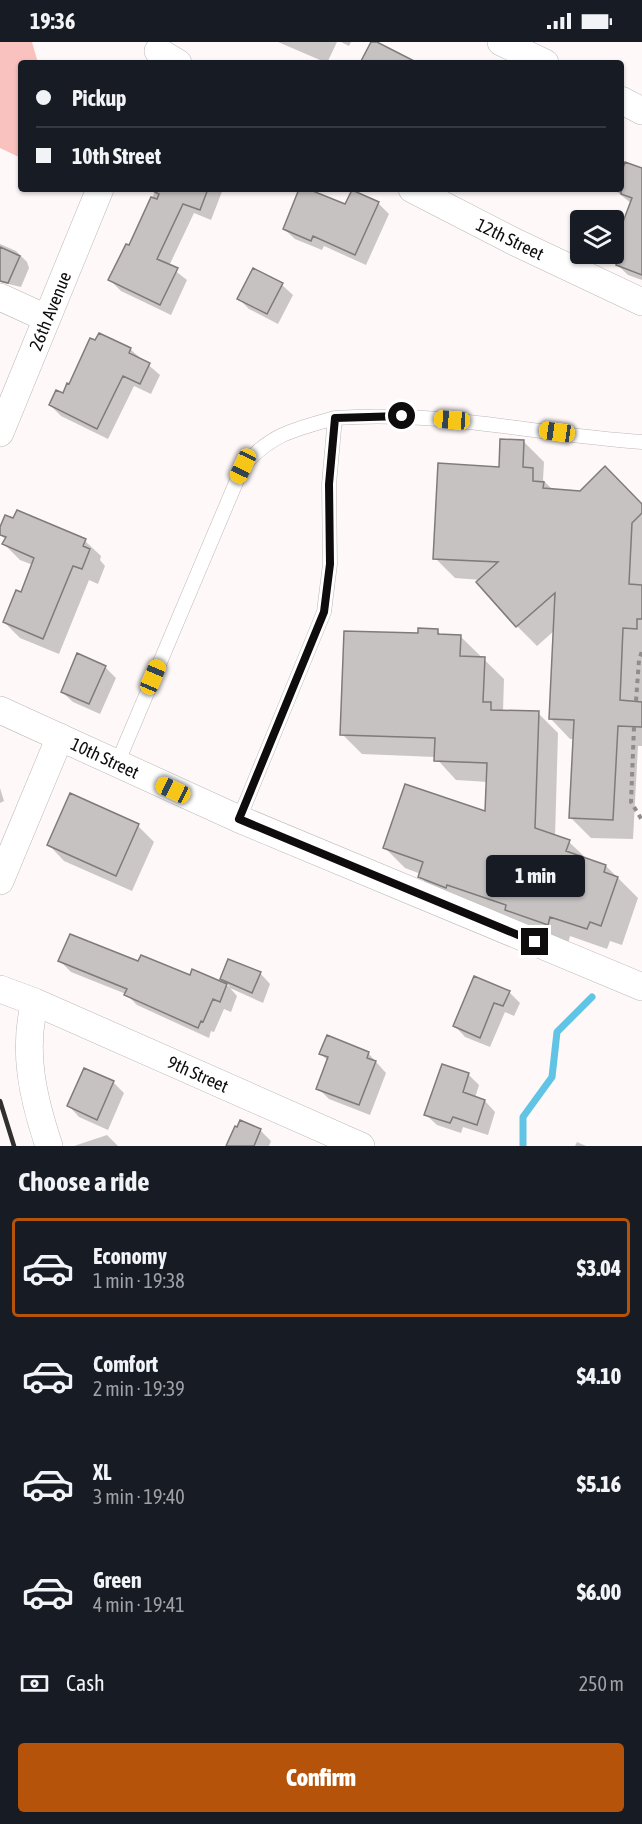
<!DOCTYPE html>
<meta charset="utf-8">
<style>
body{margin:0;font-family:"Asap Condensed",sans-serif;background:#20242c;color:#f1f3f6;height:100vh;display:flex;flex-direction:column;font-size:22px;white-space:nowrap}
*{box-sizing:border-box;margin:0}
p{font-size:20px;color:#9ea1a6}
.icon{flex:none;width:33px;height:33px;fill:none;stroke:currentColor;stroke-width:2;stroke-linecap:round;stroke-linejoin:round}
.map{position:relative;height:1104px;overflow:hidden}
.panel{display:flex;flex-direction:column;background:#171b24;flex:1}
.panel>*{flex:none}
.guide{position:absolute;left:18px;top:18px;width:606px;height:132px;border-radius:6px;box-shadow:0 2px 4px #0004;display:grid;align-content:center;height:132px;padding:0 18px;background:#171b24}
.tools{position:absolute;left:570px;top:168px;display:grid;gap:12px}
.tools a{display:grid;place-items:center;width:54px;height:54px;border-radius:6px;background:#171b24;box-shadow:0 2px 4px #0004;font-size:30px}
.end{position:absolute;width:27px;height:27px;margin:-14px;border:8px solid #0e0c0c;background:#fff;box-shadow:0 0 0 3px #fff}
.from{border-radius:50%}
.bubble{position:absolute;height:42px;border-radius:6px;background:#171b24;box-shadow:0 2px 4px #0004;font-size:20px;font-weight:800;line-height:42px;text-align:center}
.car{position:absolute;width:18px;height:36px;margin:-18px -9px;border-radius:8px;box-shadow:0 0 4px 2px #0007;background:linear-gradient(#f5c518 24%,#345 0 40%,#f5c518 0 76%,#345 0 86%,#f5c518 0)}
.guide b{display:flex;align-items:center;gap:21px;height:57px;font-size:22px}
.guide b+b{border-top:2px solid #363941}
.guide i{width:15px;height:15px;background:#f1f3f6}
ul{padding:0;list-style:none}
li{display:flex;align-items:center;gap:18px;height:99px;margin:0 12px 9px;padding:0 6px;border:3px solid transparent;border-radius:6px}
li div{flex:1}
li b{display:block;font-size:22px}
li em{font-style:normal;font-weight:800}
li.current{border-color:#b45309}
li>.icon{width:54px;height:54px;stroke-width:1.5}
h2{padding:0 18px;font-size:27px;line-height:72px}
.pay{display:flex;align-items:center;gap:15px;height:66px;padding:0 18px;font-size:22px}
.pay p{margin-inline-start:auto}
.button{display:flex;gap:12px;margin-top:auto;padding:12px 18px}
.button a{flex:1;height:69px;border-radius:6px;background:#b45309;color:#fff;font-size:24px;font-weight:800;line-height:69px;text-align:center}
.status{display:flex;justify-content:space-between;align-items:center;height:42px;padding:0 30px;background:#171b24;direction:ltr}
.status svg{height:16px;fill:currentColor}
.map>svg:first-child{display:block}
.green{fill:#fac2be}
.shadow{fill:#0003}
.lines{fill:none;stroke-linecap:round;stroke-linejoin:round}
.stream{stroke:#61c4e4;stroke-width:7}
.building{fill:#c7c2c2;stroke:#7f7b7a;stroke-width:1.5}
.service-casing{stroke:#bdb8b8;stroke-width:15}
.minor-casing{stroke:#bdb8b8;stroke-width:28}
.path{stroke:#908c8c;stroke-width:4;stroke-dasharray:4.5 4.5;stroke-linecap:butt}
.service{stroke:#fff;stroke-width:14}
.minor{stroke:#fff;stroke-width:27}
.rail{stroke:#32302f;stroke-width:4.5}
.route{stroke:#0e0c0c;stroke-width:8}
.labels{text-anchor:middle;dominant-baseline:central;stroke-width:4.5;stroke-linejoin:round;paint-order:stroke}
.street-label{font-size:18px;fill:#0e0c0c;stroke:#fff}
</style>
<div class="status"><b>19:36</b><svg viewBox="0 0 49 12"><path d="M0 12V9h3v3zM5 12V6h3v6zM10 12V3h3v9zM15 12V0h3v12zM26 1h20v11H26zM47 4h2v5h-2z"/></svg></div>
<div class="map">
<svg width="642" height="1104" viewBox="0 0 642 1104">
<rect width="100%" height="100%" fill="#fef9f8"/>
<path class="green" d="M0 0H32L38 21H21V116L0 106Z"/>
<path class="shadow" d="M278 0H337L327 21Z
M341 0H351L349 4Z
M642 127V238L628 233 611 217 632 162 616 149 621 147V136Z
M156 147H223L211 178 194 171 169 224 187 238 171 273 121 249 110 238 130 205Z
M378 161 389 172 366 223 324 204 322 208 295 197 284 187 346 164Z
M0 202 16 209 27 220 29 226 21 245 0 240Z
M282 243 293 253 278 282 249 267 239 257Z
M130 307 160 333 151 352 134 344 108 397 61 374 50 363 70 344Z
M524 400 544 420 543 438 553 448 642 464V704H638L633 797 591 796 570 775 574 697H570L550 676 554 589 537 604 517 584 481 538 455 536 435 516 500 426Z
M17 470 85 499 101 514 100 518 105 524 98 542 89 538 59 612 20 596 4 580 21 552 33 523 20 518 4 502 6 498 0 492V488L14 478Z
M437 589 442 593 460 594 504 637 503 670 538 671 558 691 555 795 569 800 588 818 606 824 638 856 622 903 610 899 607 907 570 894 568 902 440 855 420 834 421 832 405 826 385 806 487 771 488 740 456 738 435 715 362 712 342 692 419 593Z
M105 625 116 636 100 672 73 660 62 650Z
M0 746 4 759 0 761Z
M71 753 138 784 154 800 132 849 64 819 49 803Z
M60 919 139 921 191 935 193 929 230 945 222 937 260 931 270 942 263 961 230 946 237 954 231 970 224 967 214 990 211 989 209 996 137 963 126 952 71 930Z
M509 950 520 961 514 974 505 970 490 1005 465 995 455 984Z
M368 1011 386 1031 370 1073 329 1057 318 1046 328 1019 321 1012Z
M85 1028 114 1041 124 1051 108 1088 79 1075 69 1064Z
M468 1032 479 1043 475 1056 485 1059 495 1070 488 1093 463 1085 461 1091 437 1083 426 1073Z
M260 1088 271 1099 269 1104H228Z
M107 1093 118 1104H74Z
M577 1100 586 1104H575Z"/>
<g class="lines">
<path class="stream" d="M523 1104V1075L552 1035 557 990 592 955"/>
</g>
<path class="building" d="M371 0H377L418 21H360Z
M625 120 642 126V233L616 223 617 220 609 217 632 156 621 152V132Z
M149 147H208L200 168 183 162 157 217 178 226 160 263 108 238 126 202 129 203 151 155 157 157 159 152Z
M299 147H308L345 162 352 148 379 160 355 213 313 194 311 199 283 187Z
M0 205 20 214 8 241 0 239Z
M253 226 283 241 267 272 237 257Z
M99 291 131 306 129 311 150 321 140 342 123 334 97 387 49 363 56 348 63 351 67 341 69 342 90 296 95 298Z
M500 397 524 398 523 425 533 426V439L544 440 543 446 580 449 605 424 642 462V471L632 481 629 542 642 543V577H637V587L623 586 620 658 642 660V685L618 684 613 778 569 776 574 678 549 677 555 551 516 585 476 540 498 520 433 517 438 421 499 425Z
M17 468 86 497 83 504 90 507 82 527 73 524 43 597 3 580 16 548 21 550 34 516 2 502 6 495 0 493V485L5 473 13 476Z
M418 586 438 587V592L461 593 460 614 485 615 483 660H491V668L539 669 535 786 570 798 566 809 606 823 604 830 618 835 601 884 590 880 587 887 550 875 548 883 505 868 506 863 447 843 446 846 418 835 423 820 383 806 405 742 485 769 487 721 434 719 435 696 340 693 344 589 418 591Z
M77 611 106 624 89 662 61 650Z
M70 751 139 782 116 834 47 803Z
M70 892 138 919 141 913 190 933 192 927 227 942 220 960 213 957 203 980 201 979 198 986 124 953 127 947 58 919Z
M228 917 261 930 252 951 220 937Z
M474 934 510 949 503 964 494 961 480 996 453 984Z
M327 993 369 1010 367 1016 376 1019 359 1063 316 1047 328 1015 319 1012Z
M442 1022 469 1031 463 1050 485 1058 477 1083 453 1075 450 1081 424 1073Z
M84 1026 114 1039 97 1078 67 1064Z
M240 1078 261 1087 254 1104H226L235 1084 237 1085Z"/>
<g class="lines">
<g class="service-casing">
<path id="service" d="M117 722 243 424C271 392 295 387 335 376
M239 777 324 570 330 522 329 442 335 376C442 368 537 393 642 400"/>
</g>
<g class="minor-casing">
<path id="minor" d="M501 0 545 21
M158 9 178 21
M621 58 642 69
M412 147 515 200 642 260
M0 255 46 276
M0 391 100 147
M0 668 239 777 642 945
M0 839 60 695
M0 947 35 960 361 1104
M35 960C22 1009 33 1056 49 1104"/>
</g>
<path class="path" d="M636 659 639 618 642 609
M634 685 631 760 642 778"/>
<use href="#service" class="service"/>
<use href="#minor" class="minor"/>
<path class="rail" d="M0 1059 14 1104"/>
</g>
<g class="lines">
<path class="route" d="M402 374 335 376 329 442 330 522 324 570 239 777 535 900"/>
</g>
<g class="labels">
<g class="street-label">
<text transform="translate(510 197) rotate(26)">12th Street</text>
<text transform="translate(50 269) rotate(-68)">26th Avenue</text>
<text transform="translate(105 716) rotate(25)">10th Street</text>
<text transform="translate(198 1032) rotate(24)">9th Street</text>
</g>
</g>
</svg>
<div class="tools">
<a><svg class="icon" aria-label="layers" viewBox="0 0 24 24"><path d="M12 4l9 5-9 5-9-5zM3 14l9 5 9-5"/></svg></a>
</div>
<i class="end from" style="left:402px;top:374px"></i>
<i class="end" style="left:535px;top:900px"></i>
<div class="bubble" style="left:486px;top:813px;width:99px">1 min</div>
<i class="car" style="left:452px;top:378px;rotate:274deg"></i>
<i class="car" style="left:557px;top:390px;rotate:278deg"></i>
<i class="car" style="left:243px;top:424px;rotate:205deg"></i>
<i class="car" style="left:153px;top:635px;rotate:23deg"></i>
<i class="car" style="left:173px;top:748px;rotate:295deg"></i>
<div class="guide">
<b><i class="from"></i>Pickup</b>
<b><i></i>10th Street</b>
</div>
</div>
<section class="panel">
<h2>Choose a ride</h2>
<ul>
<li class="current"><svg class="icon" aria-label="car" viewBox="0 0 24 24"><path d="M5 17H2v-5l4-1 3-4h7l3 4 3 1v5h-3M9 17h6M6 11h13"/><circle cx="7" cy="17" r="2"/><circle cx="17" cy="17" r="2"/></svg><div><b>Economy</b><p>1 min · 19:38</p></div><em>$3.04</em></li>
<li><svg class="icon" aria-label="car" viewBox="0 0 24 24"><path d="M5 17H2v-5l4-1 3-4h7l3 4 3 1v5h-3M9 17h6M6 11h13"/><circle cx="7" cy="17" r="2"/><circle cx="17" cy="17" r="2"/></svg><div><b>Comfort</b><p>2 min · 19:39</p></div><em>$4.10</em></li>
<li><svg class="icon" aria-label="car" viewBox="0 0 24 24"><path d="M5 17H2v-5l4-1 3-4h7l3 4 3 1v5h-3M9 17h6M6 11h13"/><circle cx="7" cy="17" r="2"/><circle cx="17" cy="17" r="2"/></svg><div><b>XL</b><p>3 min · 19:40</p></div><em>$5.16</em></li>
<li><svg class="icon" aria-label="car" viewBox="0 0 24 24"><path d="M5 17H2v-5l4-1 3-4h7l3 4 3 1v5h-3M9 17h6M6 11h13"/><circle cx="7" cy="17" r="2"/><circle cx="17" cy="17" r="2"/></svg><div><b>Green</b><p>4 min · 19:41</p></div><em>$6.00</em></li>
</ul>
<div class="pay"><svg class="icon" aria-label="cash" viewBox="0 0 24 24"><path d="M3 7h18v10H3z"/><circle cx="12" cy="12" r="2"/></svg>Cash<p>250 m</p></div>
<div class="button"><a>Confirm</a></div>
</section>
